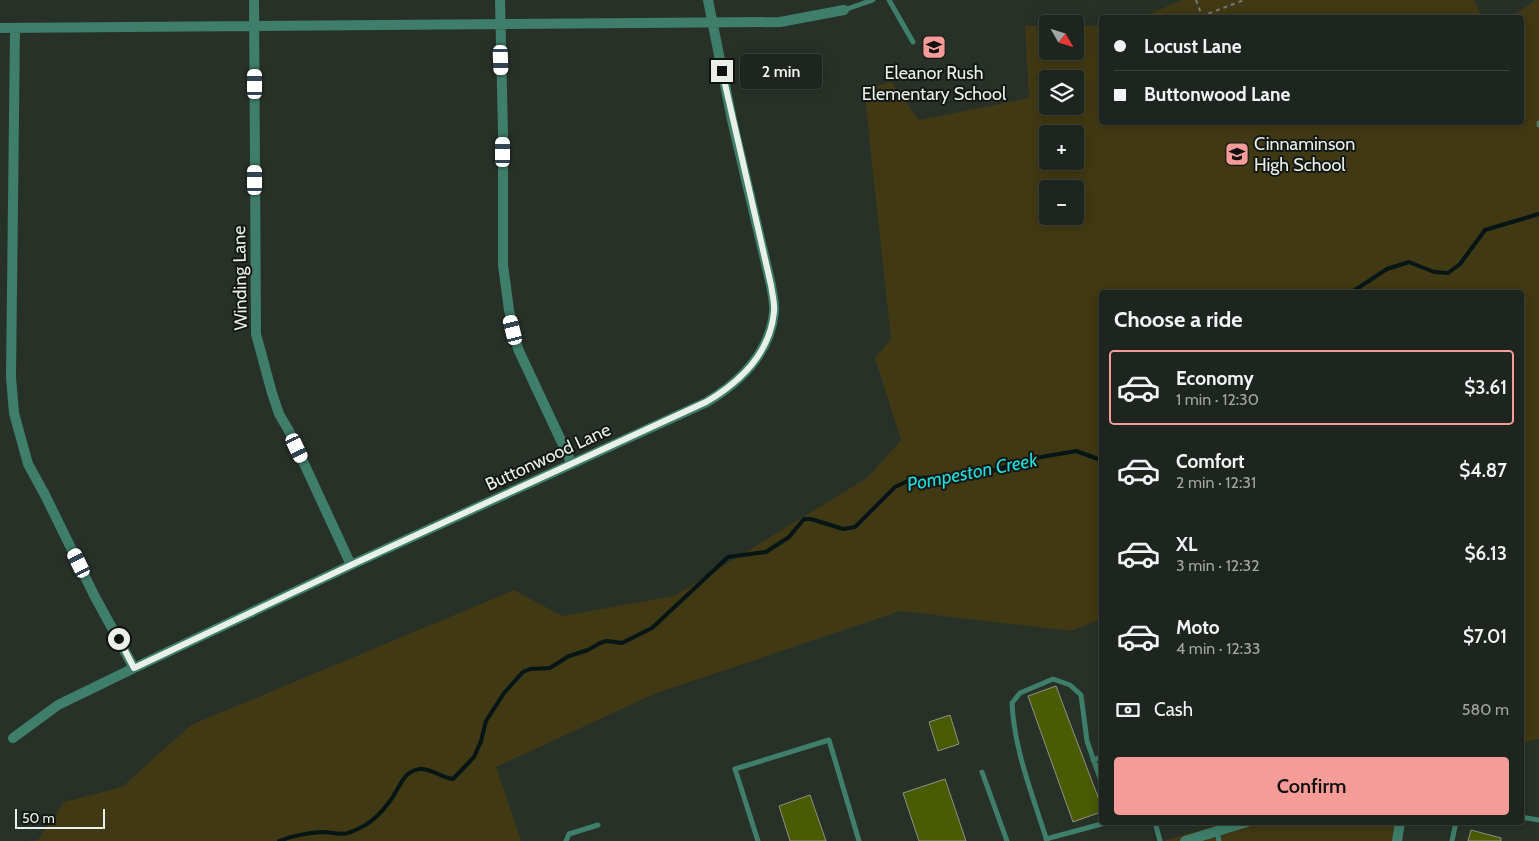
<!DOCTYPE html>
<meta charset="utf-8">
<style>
body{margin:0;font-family:Cabin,sans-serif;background:#2b312b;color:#f1f3f6;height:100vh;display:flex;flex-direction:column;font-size:19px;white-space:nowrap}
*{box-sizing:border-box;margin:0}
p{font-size:16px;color:#a1a5a4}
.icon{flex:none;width:28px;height:28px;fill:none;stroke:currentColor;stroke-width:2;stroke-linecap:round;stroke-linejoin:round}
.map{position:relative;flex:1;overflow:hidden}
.drawer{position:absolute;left:1099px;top:290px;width:425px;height:535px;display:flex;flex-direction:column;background:#1e251e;border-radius:5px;box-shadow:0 2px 12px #0003,0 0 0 1px #3c423c}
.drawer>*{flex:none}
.guide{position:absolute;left:1099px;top:15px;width:425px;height:110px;border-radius:5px;box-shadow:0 2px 12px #0003,0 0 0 1px #3c423c;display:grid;align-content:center;height:110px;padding:0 15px;background:#1e251e}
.needle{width:32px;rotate:129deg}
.controls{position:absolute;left:1039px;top:15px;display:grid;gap:10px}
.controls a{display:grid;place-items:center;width:45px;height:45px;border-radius:5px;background:#1e251e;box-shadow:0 2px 12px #0003,0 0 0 1px #3c423c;font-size:25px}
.scale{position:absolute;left:15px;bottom:12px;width:90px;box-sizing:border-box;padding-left:5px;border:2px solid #e9efe9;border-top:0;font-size:14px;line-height:18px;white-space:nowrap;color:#e9efe9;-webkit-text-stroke:4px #141814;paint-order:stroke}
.end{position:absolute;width:22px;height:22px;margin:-11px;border:6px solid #e9efe9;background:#111;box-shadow:0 0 0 2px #111}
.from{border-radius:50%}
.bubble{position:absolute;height:35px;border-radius:5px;background:#1e251e;box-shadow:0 2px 12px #0003,0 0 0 1px #3c423c;font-size:16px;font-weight:600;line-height:35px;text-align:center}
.car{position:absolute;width:15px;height:30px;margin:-15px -8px;border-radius:6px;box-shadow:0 0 4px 1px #0007;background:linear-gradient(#fff 24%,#345 0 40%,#fff 0 76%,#345 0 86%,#fff 0)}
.guide b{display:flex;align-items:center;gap:18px;height:48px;font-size:19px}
.guide b+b{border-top:1px solid #3c423c}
.guide i{width:12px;height:12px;background:#f1f3f6}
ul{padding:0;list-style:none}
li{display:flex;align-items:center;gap:15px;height:75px;margin:0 10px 8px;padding:0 5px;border:2px solid transparent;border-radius:5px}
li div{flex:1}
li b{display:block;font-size:19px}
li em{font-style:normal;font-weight:600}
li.on{border-color:#f59b98}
li>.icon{width:45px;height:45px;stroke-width:1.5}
h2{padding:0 15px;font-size:22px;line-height:60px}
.pay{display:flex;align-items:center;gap:12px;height:55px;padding:0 15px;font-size:19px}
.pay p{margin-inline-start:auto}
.action{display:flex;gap:10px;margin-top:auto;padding:10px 15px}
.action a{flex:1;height:58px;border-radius:5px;background:#f59b98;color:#111;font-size:20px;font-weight:600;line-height:58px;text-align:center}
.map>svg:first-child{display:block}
.green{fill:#413913;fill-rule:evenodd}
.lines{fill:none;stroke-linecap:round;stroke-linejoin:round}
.stream{stroke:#061515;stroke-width:4}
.building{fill:#4a5b04;stroke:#8e9284}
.path{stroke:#747c74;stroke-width:2;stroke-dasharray:4 4;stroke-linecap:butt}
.lane{stroke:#3e7e6a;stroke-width:5}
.street{stroke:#3e7e6a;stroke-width:10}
.route{stroke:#e9efe9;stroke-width:6}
.labels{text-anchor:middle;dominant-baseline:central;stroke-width:4;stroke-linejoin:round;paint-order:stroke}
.poi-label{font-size:18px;fill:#e9efe9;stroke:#141814}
.street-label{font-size:18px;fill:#e9efe9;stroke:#141814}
.water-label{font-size:19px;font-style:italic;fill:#21dbdc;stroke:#141814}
</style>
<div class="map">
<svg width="1539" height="841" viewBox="0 0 1539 841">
<rect width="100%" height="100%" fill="#283128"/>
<path class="green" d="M1183 0H1474L1482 17H1142Z
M1535 0H1539V739L1521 743V292H1101V619L1071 631 900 611 654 694 496 767 521 841H28L38 840 64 802 122 787 191 725 514 590 562 616 674 596 867 478 901 440 875 358 891 339 864 89 891 82 919 120 1029 98 1025 26H1047L1048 51H1075V26H1101V122H1521V18L1512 17ZM1048 79H1075V106H1048ZM1048 134H1075V161H1048ZM1048 189H1075V216H1048Z
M1224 823H1401L1397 841H1163Z"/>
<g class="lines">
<path class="stream" d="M1352 292 1387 269 1409 262 1434 272 1448 273 1460 264 1485 230 1539 214
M279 841C292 836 311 832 325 832 341 833 341 837 358 829 370 824 382 812 390 801 399 790 402 771 420 769 431 768 442 778 453 779L474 757 481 741 486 721 504 693 523 672 530 669 550 668 569 656 588 650 600 643 607 641 622 643 652 628 728 557 766 552 789 537 804 519H811L843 529 855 527 895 487 912 479 992 471 1030 459 1076 451 1101 460"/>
</g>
<path class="building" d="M1056 686 1101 805V812L1073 822 1028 696Z
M950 715 959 744 938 751 929 722Z
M945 779 966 841H919L903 793Z
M810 795 826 841H790L779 806Z
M1471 830 1501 838V841H1468Z"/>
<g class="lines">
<path class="path" d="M1196 0 1202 16 1244 0"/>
<path class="lane" d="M889 0 913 42
M844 10 873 0
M1539 123V125
M1093 760 1101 757
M982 772 1007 841
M1521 817 1539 820
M1155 822 1160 841
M1217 832 1219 841
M1046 839 1109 822
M566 841 569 834 598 825
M758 841 735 769 829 740 859 841
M1047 841C1033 796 1014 750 1012 703L1020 693 1053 679 1070 685 1081 695 1087 741 1101 781
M1452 841 1456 822"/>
<path class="street" d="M254 0 256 334 272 393 279 414 289 431 351 565
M500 0 503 133V265L509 310 518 349 572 464
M0 28 780 22 844 10
M15 28 11 377 14 413 28 464 45 495 95 597 134 668
M13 738 58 705 134 668 351 565 707 402C740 382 770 354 774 312 775 303 772 293 771 285L732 120 708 0
M1185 841 1247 822
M1397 841 1400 822"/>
</g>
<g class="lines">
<path class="route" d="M119 639 134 668 351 565 706 402C740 382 770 354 774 312 775 303 772 293 771 285L722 71"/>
</g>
<defs>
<g id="school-square" transform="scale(1.25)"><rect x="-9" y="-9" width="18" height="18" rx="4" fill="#f59b98" stroke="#141814"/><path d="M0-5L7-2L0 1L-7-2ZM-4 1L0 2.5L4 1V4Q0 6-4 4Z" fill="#111"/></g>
</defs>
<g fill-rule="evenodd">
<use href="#school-square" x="934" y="47"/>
<use href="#school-square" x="1237" y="154"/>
</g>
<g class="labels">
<g class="poi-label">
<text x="934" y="73">Eleanor Rush<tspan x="934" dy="21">Elementary School</tspan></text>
<text x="1254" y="144" text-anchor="start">Cinnaminson<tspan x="1254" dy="21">High School</tspan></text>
</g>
<g class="street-label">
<text transform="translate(240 278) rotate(-91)">Winding Lane</text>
<text transform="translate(548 457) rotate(-25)">Buttonwood Lane</text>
</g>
<g class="water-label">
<text transform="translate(972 472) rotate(-11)">Pompeston Creek</text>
</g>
</g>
</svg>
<div class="controls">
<a><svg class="needle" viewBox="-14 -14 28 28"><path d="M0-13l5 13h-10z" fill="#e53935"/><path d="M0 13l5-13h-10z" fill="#a1a5a4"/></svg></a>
<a><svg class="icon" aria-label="layers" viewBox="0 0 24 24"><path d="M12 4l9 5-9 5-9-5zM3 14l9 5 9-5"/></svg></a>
<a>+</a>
<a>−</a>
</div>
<div class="scale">50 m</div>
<i class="end from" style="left:119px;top:639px"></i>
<i class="end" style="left:722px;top:71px"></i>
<div class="bubble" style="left:740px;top:54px;width:82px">2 min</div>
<i class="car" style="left:501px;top:60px;rotate:178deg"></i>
<i class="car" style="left:255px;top:84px;rotate:0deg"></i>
<i class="car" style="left:503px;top:152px;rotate:0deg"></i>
<i class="car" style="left:255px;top:180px;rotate:0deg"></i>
<i class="car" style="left:513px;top:330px;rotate:346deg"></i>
<i class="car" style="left:297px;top:448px;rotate:155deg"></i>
<i class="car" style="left:79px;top:563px;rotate:334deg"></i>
<div class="guide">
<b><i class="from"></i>Locust Lane</b>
<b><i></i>Buttonwood Lane</b>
</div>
<section class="drawer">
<h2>Choose a ride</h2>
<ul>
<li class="on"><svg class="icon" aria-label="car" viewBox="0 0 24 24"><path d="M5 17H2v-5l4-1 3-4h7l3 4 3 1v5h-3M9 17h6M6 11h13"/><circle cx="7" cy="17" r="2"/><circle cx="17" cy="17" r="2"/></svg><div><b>Economy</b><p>1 min · 12:30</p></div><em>$3.61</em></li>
<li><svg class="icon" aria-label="car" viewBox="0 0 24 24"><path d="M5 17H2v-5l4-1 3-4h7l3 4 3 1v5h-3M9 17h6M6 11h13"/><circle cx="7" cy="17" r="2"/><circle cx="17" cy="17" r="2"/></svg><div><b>Comfort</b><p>2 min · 12:31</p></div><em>$4.87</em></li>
<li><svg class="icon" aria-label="car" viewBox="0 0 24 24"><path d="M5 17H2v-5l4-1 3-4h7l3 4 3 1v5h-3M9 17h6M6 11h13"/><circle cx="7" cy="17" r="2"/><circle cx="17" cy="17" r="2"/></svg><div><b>XL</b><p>3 min · 12:32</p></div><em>$6.13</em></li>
<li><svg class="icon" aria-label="car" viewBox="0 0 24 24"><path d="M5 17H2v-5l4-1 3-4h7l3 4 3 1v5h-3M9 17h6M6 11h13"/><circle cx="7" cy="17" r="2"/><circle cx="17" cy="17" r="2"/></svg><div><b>Moto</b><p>4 min · 12:33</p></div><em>$7.01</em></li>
</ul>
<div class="pay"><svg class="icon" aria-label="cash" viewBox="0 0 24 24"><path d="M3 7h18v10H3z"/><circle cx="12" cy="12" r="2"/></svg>Cash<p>580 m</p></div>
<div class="action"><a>Confirm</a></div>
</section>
</div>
